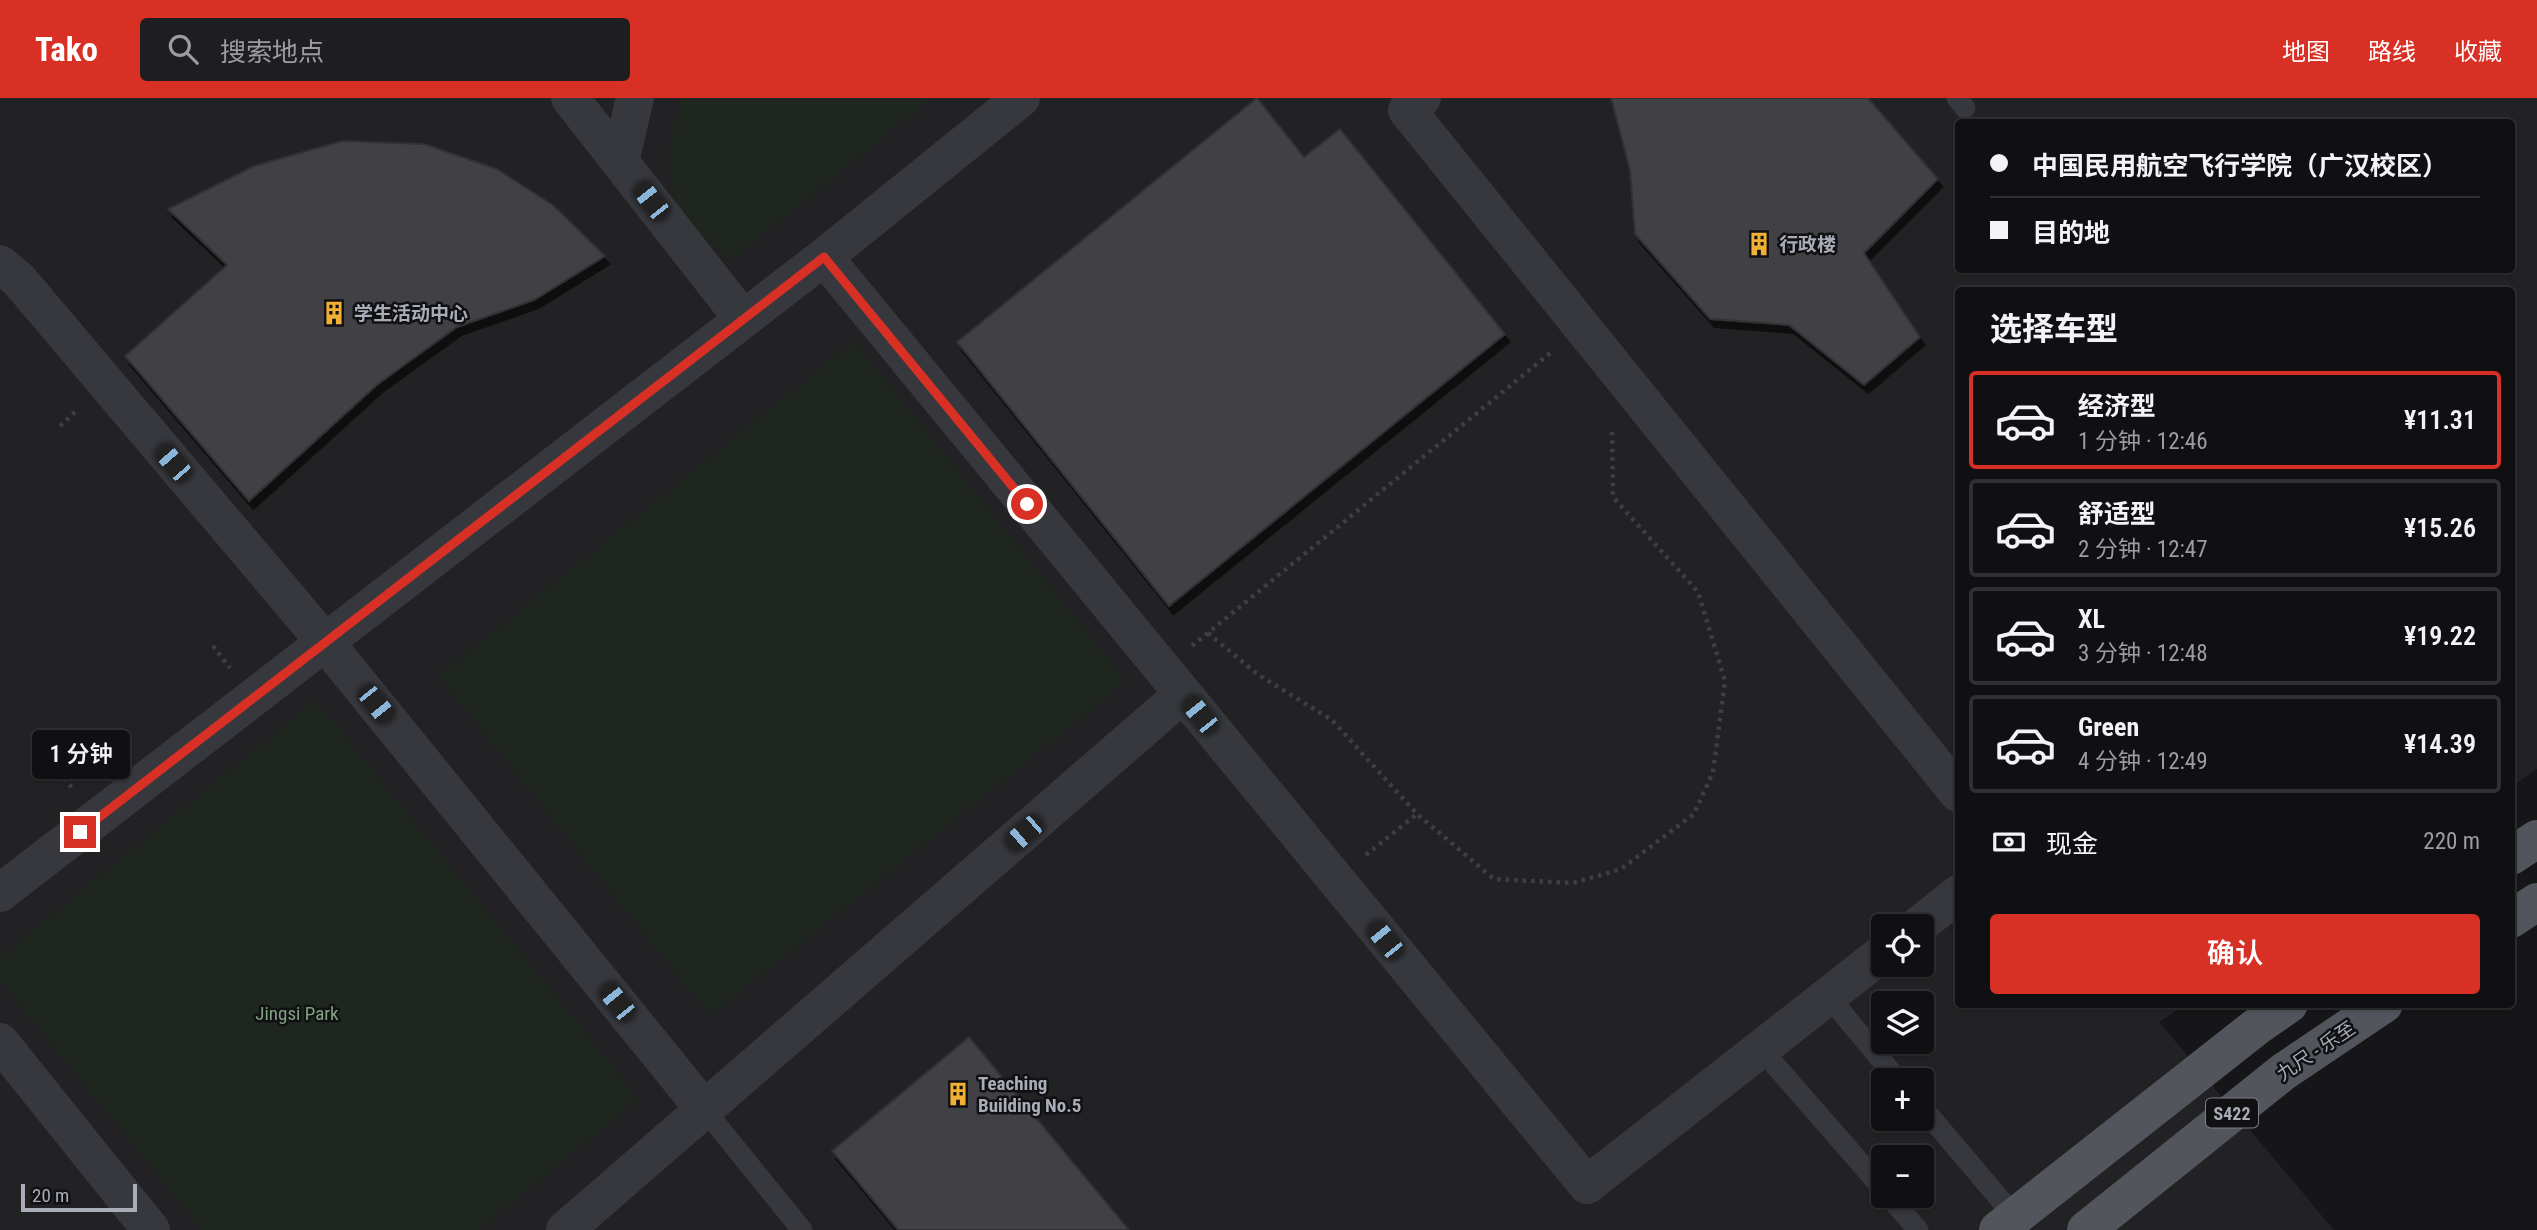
<!DOCTYPE html>
<html lang="zh">
<meta charset="utf-8">
<style>
body{margin:0;font-family:"Roboto Condensed","Noto Sans SC",sans-serif;background:#1e1e20;color:#f1f3f6;height:100vh;display:flex;flex-direction:column;font-size:26px;white-space:nowrap}
*{box-sizing:border-box;margin:0}
p{font-size:23px;color:#9c9d9f}
.icon{flex:none;width:38px;height:38px;fill:none;stroke:currentColor;stroke-width:2;stroke-linecap:round;stroke-linejoin:round}
.map{position:relative;flex:1;overflow:hidden}
.panel{position:absolute;left:1955px;top:189px;width:560px;height:721px;display:flex;flex-direction:column;background:#101012;border-radius:7px;box-shadow:0 2px 5px #0004,0 0 0 2px #303032}
.panel>*{flex:none}
.top-card{position:absolute;left:1955px;top:21px;width:560px;height:154px;border-radius:7px;box-shadow:0 2px 5px #0004,0 0 0 2px #303032;display:grid;align-content:center;height:154px;padding:0 35px;background:#101012}
.fabs{position:absolute;left:1871px;top:816px;display:grid;gap:14px}
.fabs a{display:grid;place-items:center;width:63px;height:63px;border-radius:7px;background:#101012;box-shadow:0 2px 5px #0004,0 0 0 2px #303032;font-size:35px}
.scale{position:absolute;left:21px;bottom:18px;width:116px;box-sizing:border-box;padding-left:7px;border:4px solid #a8adb8;border-top:0;font-size:19px;line-height:24px;white-space:nowrap;color:#a8adb8;-webkit-text-stroke:5px #111113;paint-order:stroke}
.end{position:absolute;width:32px;height:32px;margin:-16px;border:9px solid #d93025;background:#fff;box-shadow:0 0 0 4px #fff}
.from{border-radius:50%}
.bubble{position:absolute;height:49px;border-radius:7px;background:#101012;box-shadow:0 2px 5px #0004,0 0 0 2px #303032;font-size:23px;font-weight:600;line-height:49px;text-align:center}
.car{position:absolute;width:21px;height:42px;margin:-21px -10px;border-radius:9px;box-shadow:0 0 5px 2px #0007;background:linear-gradient(#222 24%,#8ab4d8 0 40%,#222 0 76%,#8ab4d8 0 86%,#222 0)}
.top-card b{display:flex;align-items:center;gap:24px;height:66px;font-size:26px}
.top-card b+b{border-top:2px solid #303032}
.top-card i{width:18px;height:18px;background:#f1f3f6}
ul{padding:0;list-style:none}
li{display:flex;align-items:center;gap:21px;height:98px;margin:0 14px 10px;padding:0 21px;border:4px solid #303032;border-radius:7px}
li div{flex:1}
li b{display:block;font-size:26px}
li em{font-style:normal;font-weight:600}
li.current{border-color:#d93025}
li>.icon{width:63px;height:63px;stroke-width:1.5}
h2{padding:0 35px;font-size:32px;line-height:84px}
.pay{display:flex;align-items:center;gap:18px;height:77px;padding:0 35px;font-size:26px}
.pay p{margin-inline-start:auto}
.primary-button{display:flex;gap:14px;margin-top:auto;padding:14px 35px}
.primary-button a{flex:1;height:80px;border-radius:7px;background:#d93025;color:#fff;font-size:28px;font-weight:600;line-height:80px;text-align:center}
header{display:flex;align-items:center;gap:42px;box-sizing:border-box;height:98px;padding:0 35px;background:#d93025;color:#fff}
header strong{font-size:33px}
nav{display:flex;gap:38px;margin-inline-start:auto;font-size:24px}
.search{width:490px;height:63px;background:#1e1e20;display:flex;align-items:center;gap:18px;box-sizing:border-box;padding:0 24px;border-radius:7px;color:#9c9d9f;font-size:26px}
.map>svg:first-child{display:block}
.built{fill:#222225;fill-rule:evenodd}
.green{fill:#1e261f}
.building{fill:#404145;stroke:#303034;stroke-width:2;filter:url(#shadow)}
.lines{fill:none;stroke-linecap:round;stroke-linejoin:round}
.path{stroke:#3d3f44;stroke-width:4.5;stroke-dasharray:3.5 5;stroke-linecap:butt}
.service{stroke:#37383d;stroke-width:21}
.minor{stroke:#37383d;stroke-width:38}
.primary{stroke:#53555c;stroke-width:38}
.route{stroke:#d93025;stroke-width:9}
.labels{text-anchor:middle;dominant-baseline:central;stroke-width:5;stroke-linejoin:round;paint-order:stroke}
.shield{fill:#111113;stroke:#7b7e86;stroke-width:2}
.shield-label{font-size:18px;font-weight:bold;fill:#a8adb8}
.poi-label{font-size:19px;font-weight:bold;fill:#a8adb8;stroke:#111113;text-anchor:start}
.park-label{font-size:19px;fill:#7fa381;stroke:#111113}
.street-label{font-size:19px;fill:#a8adb8;stroke:#111113}
</style>
<header>
<strong>Tako</strong>
<div class="search"><svg class="icon" aria-label="search" viewBox="0 0 24 24"><circle cx="10" cy="10" r="6"/><path d="M15 15l6 6"/></svg>搜索地点</div>
<nav><a>地图</a><a>路线</a><a>收藏</a></nav>
</header>
<div class="map">
<svg width="2537" height="1132" viewBox="0 0 2537 1132">
<defs>
<filter id="shadow"><feDropShadow dx="4.5" dy="8" stdDeviation="0" flood-color="#0009"/></filter>
</defs>
<rect width="100%" height="100%" fill="#161618"/>
<path class="built" d="M0 0H2537V671L2511 689V192H1958V906L2185 907 2159 924 2334 1132H0ZM1958 24H2511V172H1958ZM1883 828H1922V866H1883ZM1883 905H1922V943H1883ZM1883 982H1922V1020H1883ZM1883 1059H1922V1097H1883Z"/>
<path class="green" d="M680 0H932L730 163 677 111 668 62Z
M854 243 1126 584 710 918 439 578Z
M316 602 639 1001 478 1132H202L0 882V859Z"/>
<path class="building" d="M1257 0 1304 59 1340 31 1505 236 1169 508 957 244Z
M1611 0H1868L1938 81 1864 155 1920 239 1864 287 1789 227 1710 221 1635 136 1630 72Z
M342 43 424 46 497 71 553 107 605 158 534 202 457 229 378 286 249 403 125 258 227 167 168 111 254 68Z
M969 939 1129 1132H898L832 1053Z"/>
<g class="lines">
<path class="path" d="M60 328 77 312
M1208 535 1257 576 1332 622 1417 716 1494 781 1573 785 1621 771 1694 716 1713 674 1725 583 1698 494 1613 399 1612 329
M213 548 230 570
M1192 548 1554 252
M64 680 72 690
M1366 757 1417 716"/>
<path class="service" d="M1957 0 1965 10
M1828 898 1898 982
M1761 951 1883 1091
M1922 1009 2015 1119
M704 1011 802 1132
M1888 1097 1918 1132"/>
<path class="minor" d="M570 0 743 221
M1422 0 1407 12 1958 695
M620 64 635 0
M824 159 1587 1087 1883 855
M0 166 19 182 325 544 704 1011
M0 795 824 159 1021 0
M1918 828 1958 796
M0 944 151 1132
M565 1132 1183 596"/>
<path class="primary" d="M2511 758 2537 741
M2511 821 2537 804
M1998 1132 2256 929 2289 906
M2086 1132 2283 974 2384 906"/>
</g>
<g class="lines">
<path class="route" d="M80 734 824 159 1027 406"/>
</g>
<defs>
<g id="building-bare" transform="scale(1.89)"><path d="M-4-6H4V6H1V3H-1V6H-4ZM-2.5-4.3h1.7v1.8h-1.7ZM.8-4.3h1.7v1.8H.8ZM-2.5-1h1.7V.8h-1.7ZM.8-1h1.7V.8H.8Z" fill="#f2b134" stroke="#111113" stroke-width="2.5" paint-order="stroke"/></g>
</defs>
<g fill-rule="evenodd">
<use href="#building-bare" x="1759" y="146"/>
<use href="#building-bare" x="334" y="215"/>
<use href="#building-bare" x="958" y="996"/>
</g>
<g class="labels">
<rect class="shield" x="2206" y="1000.5" width="52" height="29" rx="5"/>
<g class="shield-label">
<text x="2232" y="1015">S422</text>
</g>
<g class="poi-label">
<text x="1779" y="146">行政楼</text>
<text x="354" y="215">学生活动中心</text>
<text x="978" y="985">Teaching<tspan x="978" dy="22">Building No.5</tspan></text>
</g>
<g class="park-label">
<text x="297" y="915">Jingsi Park</text>
</g>
<g class="street-label">
<text transform="translate(2316 953) rotate(-34)">九尺 - 乐至</text>
</g>
</g>
</svg>
<div class="fabs">
<a><svg class="icon" aria-label="locate" viewBox="0 0 24 24"><circle cx="12" cy="12" r="6"/><path d="M12 2v4M12 18v4M2 12h4M18 12h4"/></svg></a>
<a><svg class="icon" aria-label="layers" viewBox="0 0 24 24"><path d="M12 4l9 5-9 5-9-5zM3 14l9 5 9-5"/></svg></a>
<a>+</a>
<a>−</a>
</div>
<div class="scale">20 m</div>
<i class="end from" style="left:1027px;top:406px"></i>
<i class="end" style="left:80px;top:734px"></i>
<div class="bubble" style="left:32px;top:632px;width:98px">1 分钟</div>
<i class="car" style="left:651px;top:103px;rotate:322deg"></i>
<i class="car" style="left:173px;top:365px;rotate:319deg"></i>
<i class="car" style="left:376px;top:606px;rotate:141deg"></i>
<i class="car" style="left:1200px;top:617px;rotate:321deg"></i>
<i class="car" style="left:1024px;top:735px;rotate:229deg"></i>
<i class="car" style="left:1385px;top:842px;rotate:321deg"></i>
<i class="car" style="left:617px;top:904px;rotate:321deg"></i>
<div class="top-card">
<b><i class="from"></i>中国民用航空飞行学院（广汉校区）</b>
<b><i></i>目的地</b>
</div>
<section class="panel">
<h2>选择车型</h2>
<ul>
<li class="current"><svg class="icon" aria-label="car" viewBox="0 0 24 24"><path d="M5 17H2v-5l4-1 3-4h7l3 4 3 1v5h-3M9 17h6M6 11h13"/><circle cx="7" cy="17" r="2"/><circle cx="17" cy="17" r="2"/></svg><div><b>经济型</b><p>1 分钟 · 12:46</p></div><em>¥11.31</em></li>
<li><svg class="icon" aria-label="car" viewBox="0 0 24 24"><path d="M5 17H2v-5l4-1 3-4h7l3 4 3 1v5h-3M9 17h6M6 11h13"/><circle cx="7" cy="17" r="2"/><circle cx="17" cy="17" r="2"/></svg><div><b>舒适型</b><p>2 分钟 · 12:47</p></div><em>¥15.26</em></li>
<li><svg class="icon" aria-label="car" viewBox="0 0 24 24"><path d="M5 17H2v-5l4-1 3-4h7l3 4 3 1v5h-3M9 17h6M6 11h13"/><circle cx="7" cy="17" r="2"/><circle cx="17" cy="17" r="2"/></svg><div><b>XL</b><p>3 分钟 · 12:48</p></div><em>¥19.22</em></li>
<li><svg class="icon" aria-label="car" viewBox="0 0 24 24"><path d="M5 17H2v-5l4-1 3-4h7l3 4 3 1v5h-3M9 17h6M6 11h13"/><circle cx="7" cy="17" r="2"/><circle cx="17" cy="17" r="2"/></svg><div><b>Green</b><p>4 分钟 · 12:49</p></div><em>¥14.39</em></li>
</ul>
<div class="pay"><svg class="icon" aria-label="cash" viewBox="0 0 24 24"><path d="M3 7h18v10H3z"/><circle cx="12" cy="12" r="2"/></svg>现金<p>220 m</p></div>
<div class="primary-button"><a>确认</a></div>
</section>
</div>
